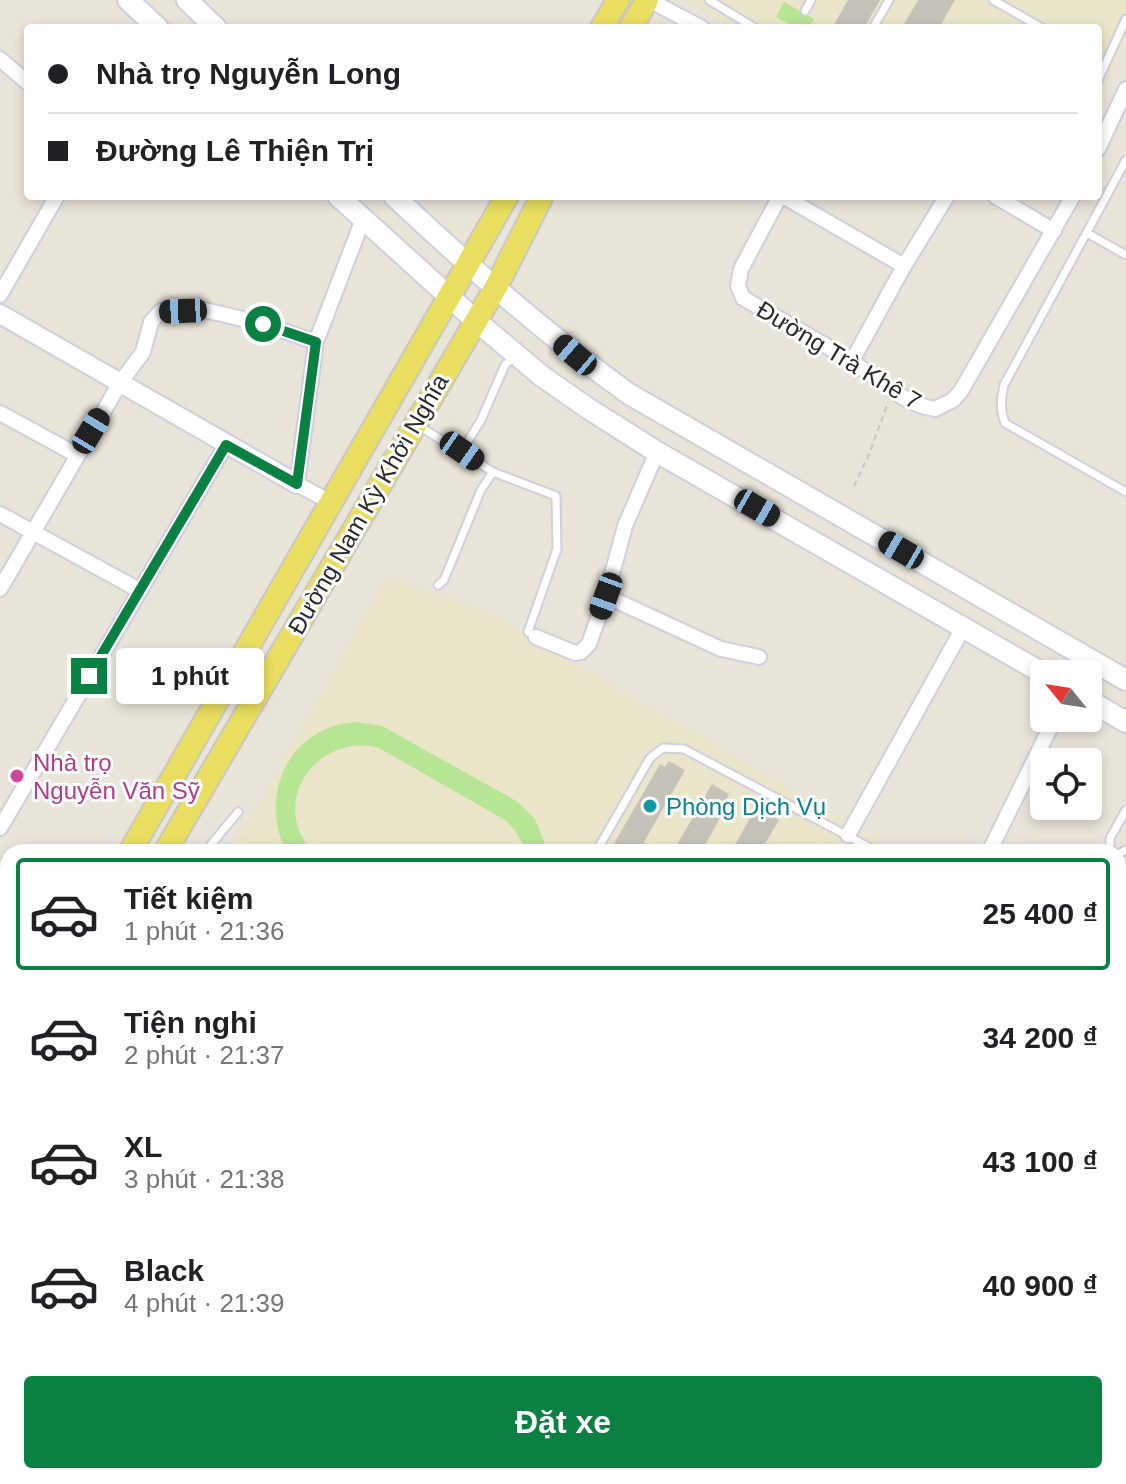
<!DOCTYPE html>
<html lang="vi">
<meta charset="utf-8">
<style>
body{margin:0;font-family:Helvetica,sans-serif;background:#f6f6f6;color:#202124;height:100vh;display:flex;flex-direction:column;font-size:30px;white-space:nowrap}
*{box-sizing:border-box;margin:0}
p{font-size:26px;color:#757577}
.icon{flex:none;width:44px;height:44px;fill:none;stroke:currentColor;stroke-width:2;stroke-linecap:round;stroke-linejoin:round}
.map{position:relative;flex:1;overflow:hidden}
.side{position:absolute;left:0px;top:844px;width:1126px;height:640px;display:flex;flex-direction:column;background:#fff;border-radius:24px 24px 0 0;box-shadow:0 4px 12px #0003}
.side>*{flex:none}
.top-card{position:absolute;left:24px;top:24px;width:1078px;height:176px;border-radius:8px;box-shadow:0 4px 12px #0003;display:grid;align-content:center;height:176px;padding:0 24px;background:#fff}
.needle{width:52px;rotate:300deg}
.buttons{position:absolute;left:1030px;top:660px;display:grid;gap:16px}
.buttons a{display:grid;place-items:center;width:72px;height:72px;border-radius:8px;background:#fff;box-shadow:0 4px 12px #0003;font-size:40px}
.end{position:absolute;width:36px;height:36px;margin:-18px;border:10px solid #0b8043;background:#fff;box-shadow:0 0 0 4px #fff}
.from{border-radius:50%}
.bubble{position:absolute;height:56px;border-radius:8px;background:#fff;box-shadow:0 4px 12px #0003;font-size:26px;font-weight:700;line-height:56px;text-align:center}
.car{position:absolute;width:24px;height:48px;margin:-24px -12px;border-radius:10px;box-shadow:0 0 6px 2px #0007;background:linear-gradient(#222 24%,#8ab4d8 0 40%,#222 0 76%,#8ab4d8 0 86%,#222 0)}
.top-card b{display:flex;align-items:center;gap:28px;height:76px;font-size:30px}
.top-card b+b{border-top:2px solid #e0e0e0}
.top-card i{width:20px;height:20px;background:#202124}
ul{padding:14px 0 0;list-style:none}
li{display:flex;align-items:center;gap:24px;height:112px;margin:0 16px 12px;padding:0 8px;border:4px solid transparent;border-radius:8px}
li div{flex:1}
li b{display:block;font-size:30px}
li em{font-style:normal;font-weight:700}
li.active{border-color:#0b8043}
li>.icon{width:72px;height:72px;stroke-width:1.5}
.primary-button{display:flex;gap:16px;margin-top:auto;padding:16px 24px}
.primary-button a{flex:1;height:92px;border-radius:8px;background:#0b8043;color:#fff;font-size:32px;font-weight:700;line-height:92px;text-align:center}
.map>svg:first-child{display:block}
.education{fill:#ebe5c9}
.pitch{fill:#b6e594}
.building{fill:#c5c2b9}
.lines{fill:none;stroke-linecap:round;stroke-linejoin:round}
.service-casing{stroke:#cfcfe0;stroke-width:11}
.minor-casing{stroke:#cfcfe0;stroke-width:18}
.tertiary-casing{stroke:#cfcfe0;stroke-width:22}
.secondary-casing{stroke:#cfcfe0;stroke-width:24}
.primary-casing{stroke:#c7c7c7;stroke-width:26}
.path{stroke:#c7c7c7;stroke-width:2;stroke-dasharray:6 4;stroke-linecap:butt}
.service{stroke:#fff;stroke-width:7}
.minor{stroke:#fff;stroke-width:14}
.tertiary{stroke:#fff;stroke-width:18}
.secondary{stroke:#fff;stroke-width:20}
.primary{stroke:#e9de5f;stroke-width:22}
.route{stroke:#0b8043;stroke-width:10}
.hotel-dot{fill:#d1479c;stroke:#fff;stroke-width:3}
.culture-dot{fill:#0f9aa8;stroke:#fff;stroke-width:3}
.labels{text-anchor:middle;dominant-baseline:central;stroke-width:6;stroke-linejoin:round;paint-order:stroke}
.street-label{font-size:24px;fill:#282828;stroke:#fff}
.hotel-label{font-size:24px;fill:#b23c85;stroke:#fff;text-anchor:start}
.culture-label{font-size:24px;fill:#0d838f;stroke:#fff;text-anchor:start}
</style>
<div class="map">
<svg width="1126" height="1484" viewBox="0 0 1126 1484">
<rect width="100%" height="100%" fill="#eae5d9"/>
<path class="education" d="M687 0H1126V38L1098 99V28H736Z
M387 578 486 611 898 852H231Z
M1118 977 1126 981V1405L1118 1403Z
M1030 1476H1079L1076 1484H1044Z"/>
<path class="pitch" d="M784 2 814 19 809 28H796L776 17Z
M356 722 382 726 518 802 535 819 548 852H527L515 830 505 820 379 748C317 731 267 804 313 852H287C262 806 280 745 331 727 339 724 348 723 356 722Z"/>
<path class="building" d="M848 0H880L864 28H832Z
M918 0H955L939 28H902Z
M669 761 685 770 644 842 646 844 642 852H609L660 764 665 767Z
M712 784 729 794 726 800 729 802 701 852H673Z
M762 810 779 820 760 852H731L753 813 759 816Z"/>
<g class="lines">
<g class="service-casing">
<path id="service" d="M709 0 755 28
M993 0 1042 28
M805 11 811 0
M873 28 889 0
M1098 80 1126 19
M1126 160 1004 385C1001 399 1000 410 1005 423L1126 492
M1087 233 1126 255
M419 426 493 472 556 496 557 549 528 632 536 637
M462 451 481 420 505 365 515 356
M438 585 444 580 481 490 493 472
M205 852 238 812
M596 852 650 758 663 748 684 749 878 852
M1110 852V838L1126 810
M1118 854 1126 850
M1118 994 1126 999
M1118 1339 1126 1325"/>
</g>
<g class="minor-casing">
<path id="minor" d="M649 0 702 28
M0 59 28 83
M1098 149 1126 89
M780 196 741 269 738 286 743 298C779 319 815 339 850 360 876 377 904 405 935 409L953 400 961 391 1073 196
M783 196 904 266
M995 196 1054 231
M0 295 57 196
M852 361 904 266 947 196
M0 413 77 455
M332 503 297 484 316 342 363 219
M0 514 139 590
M0 589 120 383 143 352 151 322 161 311 205 310 263 324 316 342
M606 596 721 649 759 657
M536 637 575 653 581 652 589 644 606 596 625 526 657 452
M0 828 226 445
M848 835 963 628
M989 852 1055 718
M598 1476 612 1484
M176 1484V1476"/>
</g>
<g class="tertiary-casing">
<path id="tertiary" d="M0 314 297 484"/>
</g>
<g class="secondary-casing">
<path id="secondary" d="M128 0 158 28
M187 0 216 28
M338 196 475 320 543 377 589 409 657 452 1044 674
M394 196C468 266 546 334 629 394L1126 680
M1088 700 1126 722"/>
</g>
<g class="primary-casing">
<path id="primary" d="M602 28 618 0
M631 28 647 0
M130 852 507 196
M165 852 496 287 542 196
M0 1077 8 1063
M0 1136 8 1122"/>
</g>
<path class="path" d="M854 486 870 452 888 402"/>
<use href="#service" class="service"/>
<use href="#minor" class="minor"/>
<use href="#tertiary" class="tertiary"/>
<use href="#secondary" class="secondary"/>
<use href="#primary" class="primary"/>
</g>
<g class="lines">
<path class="route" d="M89 676 226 445 297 484 316 342 263 324"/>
</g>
<circle class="hotel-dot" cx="17" cy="776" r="8"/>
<circle class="culture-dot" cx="650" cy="806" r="8"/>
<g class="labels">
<g class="street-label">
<text transform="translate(839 355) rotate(31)">Đường Trà Khê 7</text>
<text transform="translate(368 504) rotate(-60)">Đường Nam Kỳ Khởi Nghĩa</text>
</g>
<g class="hotel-label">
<text x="33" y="762">Nhà trọ<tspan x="33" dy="28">Nguyễn Văn Sỹ</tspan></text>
</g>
<g class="culture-label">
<text x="666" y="806">Phòng Dịch Vụ</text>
</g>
</g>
</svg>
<div class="buttons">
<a><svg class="needle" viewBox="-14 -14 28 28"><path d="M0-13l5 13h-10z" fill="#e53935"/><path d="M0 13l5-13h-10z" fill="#757577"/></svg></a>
<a><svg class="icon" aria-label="locate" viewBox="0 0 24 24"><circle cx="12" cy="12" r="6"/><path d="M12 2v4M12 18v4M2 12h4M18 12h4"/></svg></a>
</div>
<i class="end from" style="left:263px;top:324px"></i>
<i class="end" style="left:89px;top:676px"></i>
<div class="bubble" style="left:116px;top:648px;width:148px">1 phút</div>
<i class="car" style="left:183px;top:311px;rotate:268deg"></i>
<i class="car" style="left:575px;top:355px;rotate:310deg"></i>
<i class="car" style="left:91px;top:431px;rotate:31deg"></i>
<i class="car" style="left:462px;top:451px;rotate:125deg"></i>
<i class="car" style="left:757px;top:508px;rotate:120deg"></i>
<i class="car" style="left:901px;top:550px;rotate:300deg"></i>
<i class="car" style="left:606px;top:596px;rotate:200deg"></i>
<div class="top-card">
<b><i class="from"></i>Nhà trọ Nguyễn Long</b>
<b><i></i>Đường Lê Thiện Trị</b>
</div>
<section class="side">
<ul>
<li class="active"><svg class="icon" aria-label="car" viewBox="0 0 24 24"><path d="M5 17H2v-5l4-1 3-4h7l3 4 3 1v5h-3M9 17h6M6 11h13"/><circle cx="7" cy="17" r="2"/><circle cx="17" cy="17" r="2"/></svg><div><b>Tiết kiệm</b><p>1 phút · 21:36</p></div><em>25 400 ₫</em></li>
<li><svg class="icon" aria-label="car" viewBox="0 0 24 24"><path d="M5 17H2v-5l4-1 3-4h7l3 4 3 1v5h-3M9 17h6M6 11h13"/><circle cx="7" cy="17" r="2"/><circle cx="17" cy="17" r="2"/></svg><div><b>Tiện nghi</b><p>2 phút · 21:37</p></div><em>34 200 ₫</em></li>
<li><svg class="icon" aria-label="car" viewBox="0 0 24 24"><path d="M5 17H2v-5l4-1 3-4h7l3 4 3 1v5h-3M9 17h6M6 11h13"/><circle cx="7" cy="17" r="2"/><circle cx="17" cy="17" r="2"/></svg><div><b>XL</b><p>3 phút · 21:38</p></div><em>43 100 ₫</em></li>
<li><svg class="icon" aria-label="car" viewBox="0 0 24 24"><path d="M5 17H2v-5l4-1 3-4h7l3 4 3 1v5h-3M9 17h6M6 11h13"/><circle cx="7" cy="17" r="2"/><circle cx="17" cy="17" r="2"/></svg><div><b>Black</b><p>4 phút · 21:39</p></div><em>40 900 ₫</em></li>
</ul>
<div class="primary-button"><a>Đặt xe</a></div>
</section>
</div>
